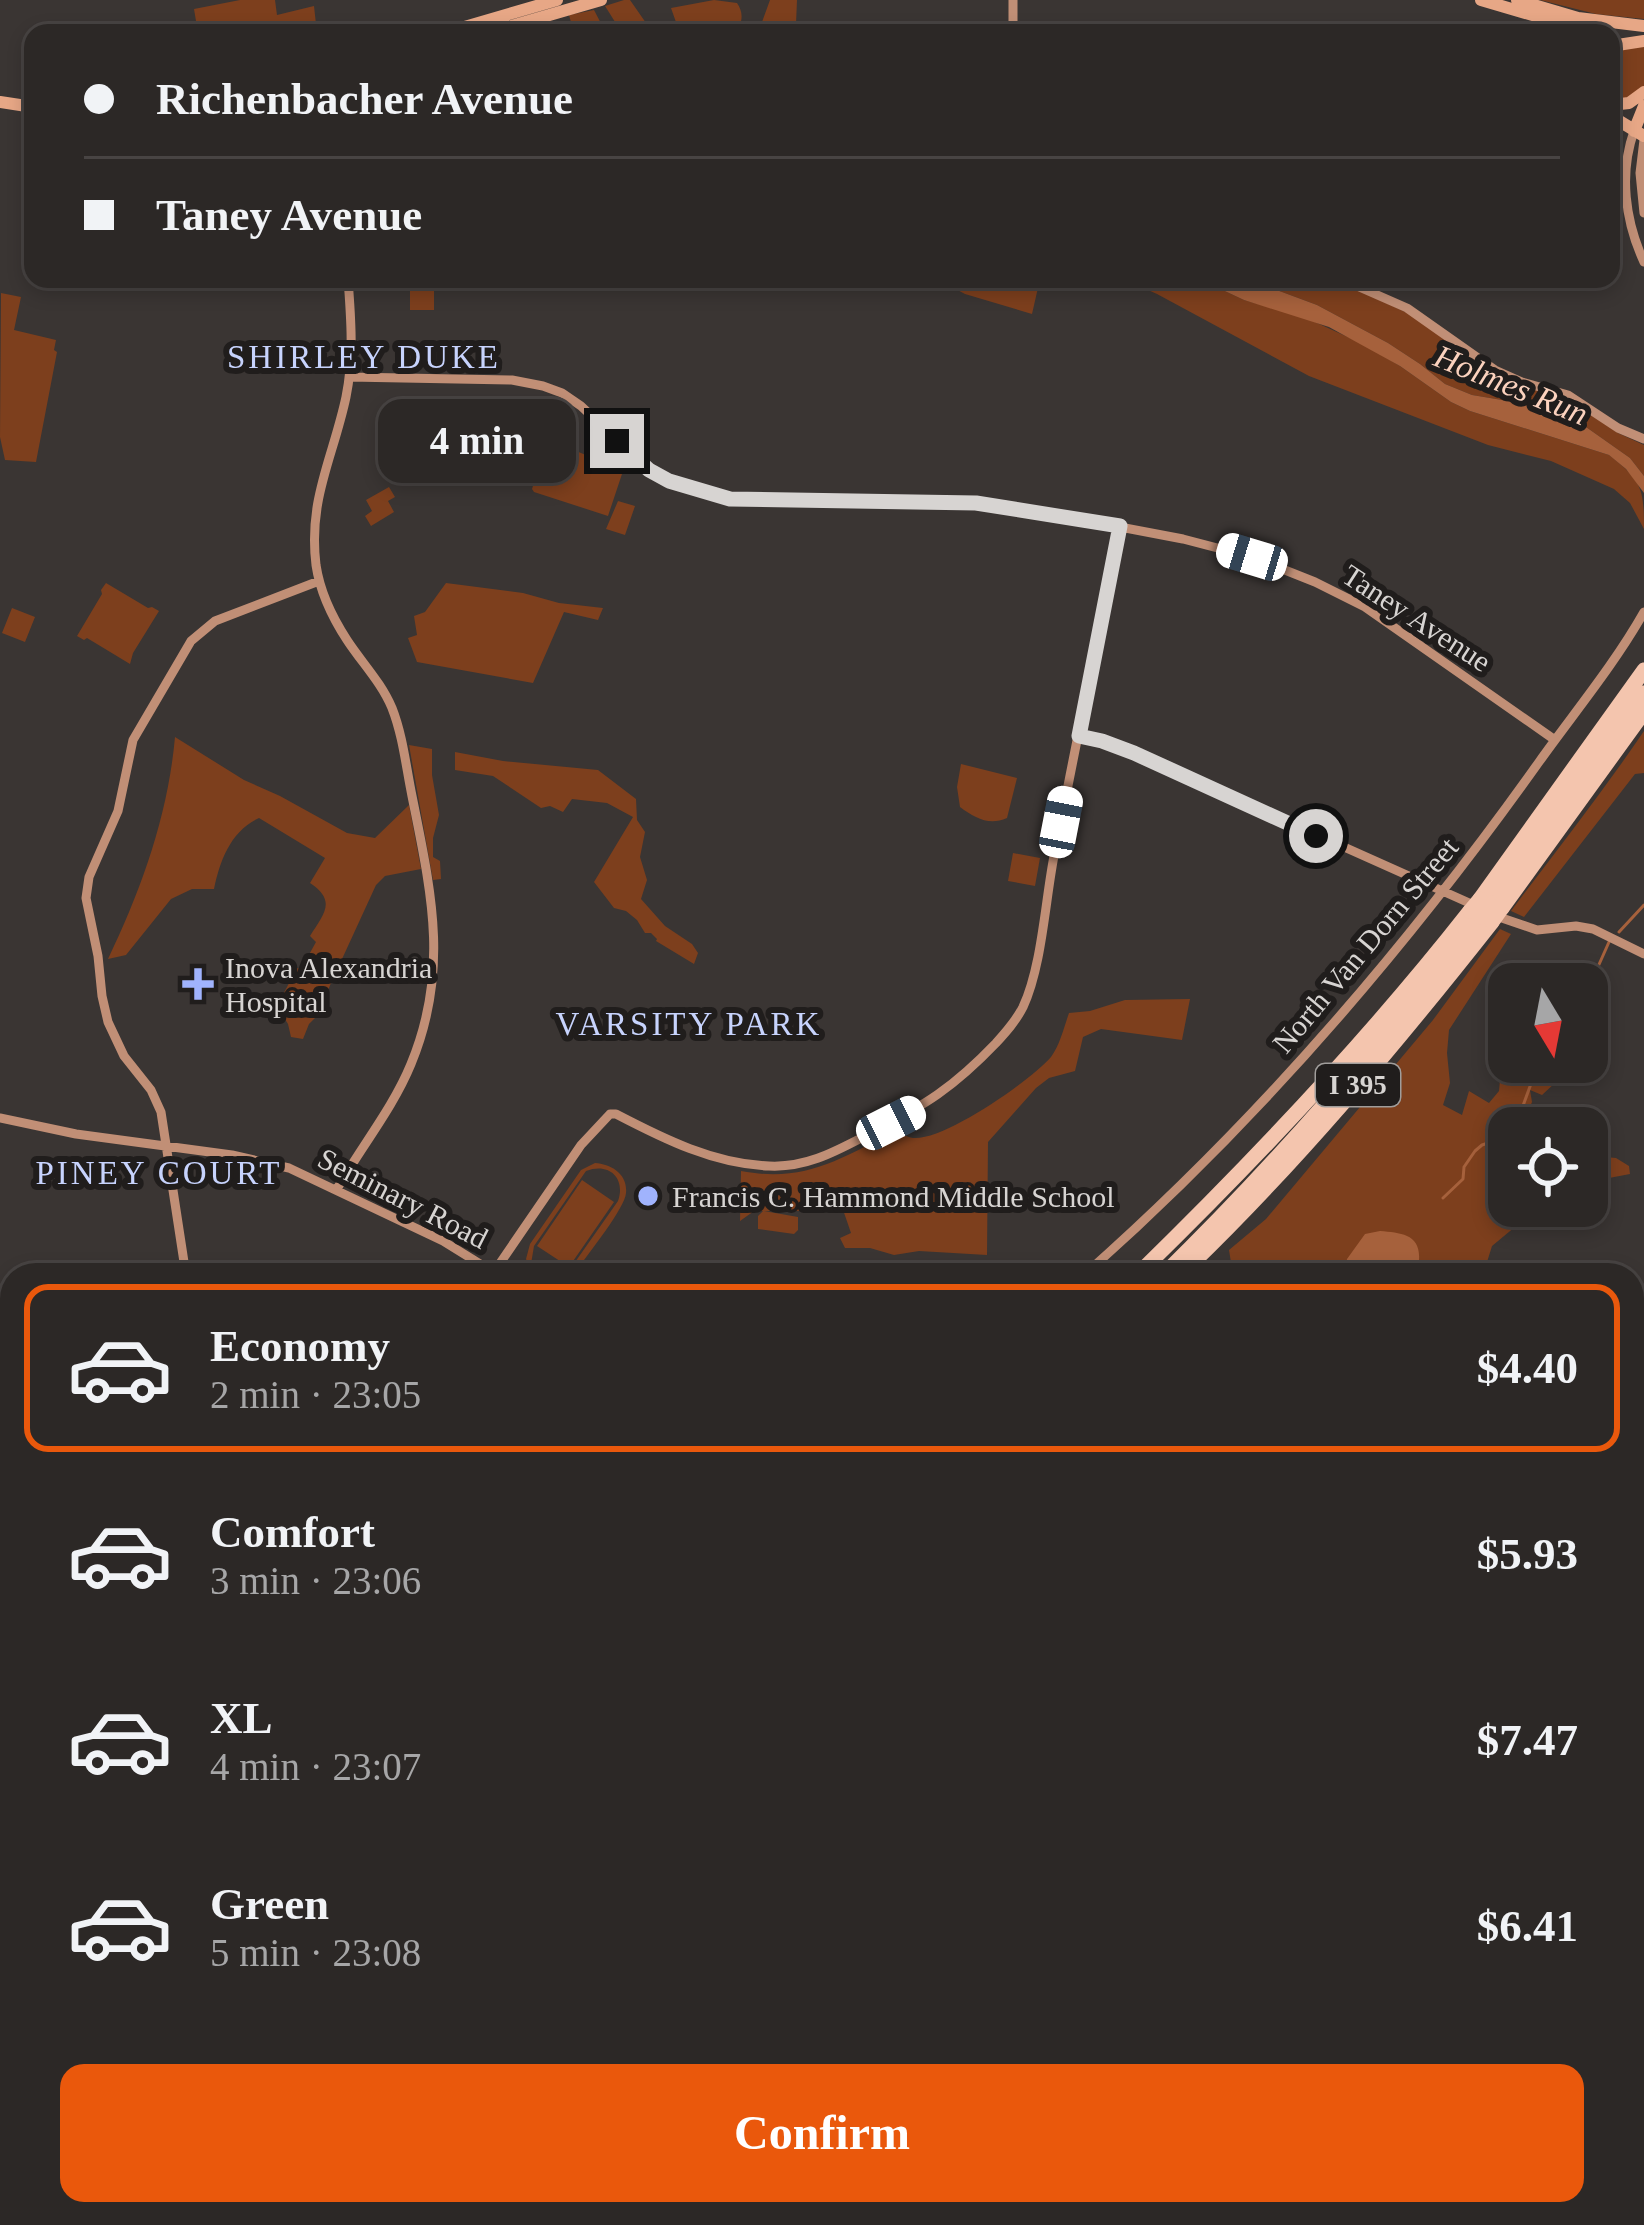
<!DOCTYPE html>
<meta charset="utf-8">
<style>
body{margin:0;font-family:Georgia,serif;background:#383432;color:#f1f3f6;height:100vh;display:flex;flex-direction:column;font-size:45px;white-space:nowrap}
*{box-sizing:border-box;margin:0}
p{font-size:39px;color:#a6a6a7}
.icon{flex:none;width:66px;height:66px;fill:none;stroke:currentColor;stroke-width:2;stroke-linecap:round;stroke-linejoin:round}
.map{position:relative;flex:1;overflow:hidden}
.sheet{position:absolute;left:0px;top:1263px;width:1644px;height:963px;display:flex;flex-direction:column;background:#2c2826;border-radius:36px 36px 0 0;box-shadow:0 6px 18px #0003,0 0 0 3px #484443}
.sheet>*{flex:none}
.banner{position:absolute;left:24px;top:24px;width:1596px;height:264px;border-radius:24px;box-shadow:0 6px 18px #0003,0 0 0 3px #484443;display:grid;align-content:center;height:264px;padding:0 60px;background:#2c2826}
.needle{width:78px;rotate:170deg}
.buttons{position:absolute;left:1488px;top:963px;display:grid;gap:24px}
.buttons a{display:grid;place-items:center;width:120px;height:120px;border-radius:24px;background:#2c2826;box-shadow:0 6px 18px #0003,0 0 0 3px #484443;font-size:60px}
.end{position:absolute;width:54px;height:54px;margin:-27px;border:15px solid #d7d4d2;background:#111;box-shadow:0 0 0 6px #111}
.from{border-radius:50%}
.bubble{position:absolute;height:84px;border-radius:24px;background:#2c2826;box-shadow:0 6px 18px #0003,0 0 0 3px #484443;font-size:39px;font-weight:800;line-height:84px;text-align:center}
.car{position:absolute;width:36px;height:72px;margin:-36px -18px;border-radius:15px;box-shadow:0 0 9px 3px #0007;background:linear-gradient(#fff 24%,#345 0 40%,#fff 0 76%,#345 0 86%,#fff 0)}
.banner b{display:flex;align-items:center;gap:42px;height:114px;font-size:45px}
.banner b+b{border-top:3px solid #484443}
.banner i{width:30px;height:30px;background:#f1f3f6}
ul{padding:21px 0 0;list-style:none}
li{display:flex;align-items:center;gap:36px;height:168px;margin:0 24px 18px;padding:0 36px;border:6px solid transparent;border-radius:24px}
li div{flex:1}
li b{display:block;font-size:45px}
li em{font-style:normal;font-weight:800}
li.on{border-color:#ea580c}
li>.icon{width:108px;height:108px;stroke-width:1.5}
.button{display:flex;gap:24px;margin-top:auto;padding:24px 60px}
.button a{flex:1;height:138px;border-radius:24px;background:#ea580c;color:#fff;font-size:48px;font-weight:800;line-height:138px;text-align:center}
.map>svg:first-child{display:block}
.green{fill:#7d3f1d}
.water{fill:#a6613c}
.lines{fill:none;stroke-linecap:round;stroke-linejoin:round}
.stream{stroke:#a6613c;stroke-width:3}
.secondary{stroke:#c18f76;stroke-width:9}
.primary{stroke:#e7a786;stroke-width:12}
.highway{stroke:#f4c5ae;stroke-width:15}
.highway-bridge{stroke:#f4c5ae;stroke-width:15}
.route{stroke:#d7d4d2;stroke-width:15}
.poi-dot{fill:#a0b3fd;stroke:#201d1c;stroke-width:4.5}
.labels{text-anchor:middle;dominant-baseline:central;stroke-width:12;stroke-linejoin:round;paint-order:stroke}
.shield{fill:#201d1c;stroke:#a09d9b;stroke-width:3}
.shield-label{font-size:27px;font-weight:bold;fill:#d7d4d2}
.street-label{font-size:30px;fill:#d7d4d2;stroke:#201d1c}
.poi-label{font-size:30px;fill:#d7d4d2;stroke:#201d1c;text-anchor:start}
.neighbourhood-label{font-size:33px;letter-spacing:3px;fill:#c7d3fd;stroke:#201d1c}
.water-label{font-size:33px;font-style:italic;fill:#fbd2be;stroke:#201d1c}
</style>
<div class="map">
<svg width="1644" height="2225" viewBox="0 0 1644 2225">
<rect width="100%" height="100%" fill="#3a3533"/>
<path class="green" d="M240 0H275L277 15 314 6 317 33H198L194 9Z
M624 0H630L653 33H622L605 6Z
M714 0 737 3C744 13 743 24 734 33H684L677 25 671 8Z
M770 0H797L796 24 811 33H758Z
M1540 0H1644V19L1596 14Z
M594 10 606 33H574L569 15Z
M1644 46V86L1630 99 1611 103V49Z
M937 279H1040L1032 314 965 294Z
M1123 279H1199L1244 300 1304 317 1363 344 1400 366 1451 402 1470 411 1609 455C1642 481 1644 488 1644 529L1630 503 1614 489 1551 461 1488 445 1309 376 1157 294Z
M1247 279H1329L1359 290 1418 318 1484 368 1508 381 1569 400 1618 433 1644 445V476L1630 458 1586 427 1520 403 1472 395 1445 384 1420 364 1388 343 1317 305Z
M410 283H434V310H410Z
M1 293 21 297 14 330 56 340 54 350 57 352 36 462 5 460 0 437Z
M553 441 623 471 608 516 534 492 532 489 546 445Z
M389 487 395 497 388 501 394 512 371 526 365 516 372 511 366 500Z
M618 501 635 506 625 535 606 529Z
M106 583 148 608 152 607 159 611 133 653 130 664 87 638 84 640 77 636 102 594 101 590Z
M446 583 523 593 559 603 603 608 598 620 564 612 533 683 417 662 408 638 417 635 414 616 425 612Z
M12 608 35 617 25 642 2 633Z
M1644 731V773L1635 774 1524 917 1511 911C1556 851 1602 793 1644 731Z
M175 737 244 780 280 796 347 833 375 838 409 805 421 869 385 876 376 885 331 983 318 1015 309 1024 303 1039 291 1037 288 1024 277 1006 297 968 301 969 316 942 310 936C324 914 337 901 310 883L325 858 259 818C231 831 220 860 214 889H192L171 899 126 955 108 959C142 888 168 815 175 737Z
M409 745 432 749V775L439 815 433 838V857L440 861 441 879 433 880Z
M455 752 503 761 598 770 636 799 637 820 645 832 640 857 647 880 641 899 665 926 692 944 698 953 694 964 656 941 657 939 651 933H645L637 920 626 911 614 908 594 882 633 817 607 803 572 799 563 812 550 806 541 808 493 776 455 770Z
M961 764 1017 778 1007 818C989 826 975 818 960 807L957 787Z
M1013 853 1040 858 1035 886 1008 881Z
M1500 929 1511 934 1449 1030 1447 1053 1450 1083 1443 1105 1462 1115 1469 1091 1489 1103 1499 1091 1500 1080 1525 1062H1548L1551 1067 1542 1077 1549 1073 1556 1082 1542 1095 1530 1090 1532 1102 1521 1128H1509V1206H1540L1492 1246 1483 1275H1233L1229 1250 1266 1219 1433 1020Z
M1190 999 1182 1040 1101 1029 1083 1037 1075 1071 1049 1078 1036 1088 988 1142 987 1255 919 1251 894 1255 870 1248H845L840 1238 851 1233 840 1201 801 1211H764L798 1217V1230L794 1234 758 1229V1216L763 1211H754L740 1221 741 1171C805 1183 840 1159 895 1131 901 1133 906 1137 913 1138 944 1141 1030 1081 1051 1057 1060 1045 1064 1027 1069 1013L1090 1011 1125 1000Z
M1593 1156 1616 1158 1629 1166 1630 1174 1609 1178 1600 1175 1587 1181V1162Z
M595 1163C611 1164 628 1174 626 1193 625 1209 584 1259 573 1275H566L618 1201C626 1178 609 1162 586 1171L534 1246 531 1264 539 1275H533L526 1259 530 1244 581 1170Z
M582 1180 614 1202 569 1267 537 1246Z
M12 1319V1464L0 1463V1321Z
M0 1549 12 1551V1815L0 1772Z
M12 1819V1884H0V1839Z"/>
<path class="water" d="M1199 279H1247L1317 305 1388 343 1420 364 1445 384 1472 395 1520 403 1586 427 1630 458 1644 476V493L1626 469 1609 455 1470 411 1451 402 1400 366 1329 327 1244 300Z
M1380 1231C1401 1233 1421 1234 1419 1260L1396 1275H1339L1345 1269 1347 1259 1365 1234Z"/>
<g class="lines">
<path class="stream" d="M1619 932 1644 905
M1587 1016C1599 995 1597 1000 1593 978L1609 942
M1443 1198 1463 1179 1464 1167 1475 1151 1482 1145 1494 1141 1520 1114 1532 1081 1544 1072 1550 1062
M1226 1275C1242 1263 1265 1266 1281 1275"/>
<path class="secondary" d="M1013 0V33
M1634 131C1619 174 1625 221 1644 262
M1644 140 1640 173 1644 213
M1341 279 1407 308 1495 370 1522 382 1568 395 1618 428 1644 439
M349 377 512 380 543 386 562 393 581 406 649 470 691 489 730 499 956 502 1004 505 1183 539 1252 557 1315 582 1365 607 1555 740
M1079 736 1134 753 1476 906
M1496 916 1537 930 1576 926 1593 929 1644 954
M610 1114H616C664 1139 714 1164 769 1166 808 1168 838 1150 871 1133 925 1105 953 1088 996 1043 1006 1032 1016 1021 1023 1007 1042 966 1045 902 1054 856 1075 746 1098 636 1120 526
M0 1118 76 1134 232 1155 289 1168 443 1241 498 1275
M337 1189C361 1147 393 1108 411 1064 450 970 431 891 412 796 406 767 403 736 392 708 381 682 362 663 347 640 332 617 320 592 316 565 308 499 333 458 346 397 354 358 351 318 348 279
M494 1272 581 1145 610 1114
M186 1275 161 1112 151 1090 124 1056 108 1022 102 996 98 956 86 898 89 877 118 811 133 740 191 641 215 621 319 581
M1084 1275C1256 1123 1406 949 1539 762 1574 713 1614 665 1644 612
M1632 1344 1644 1306
M1632 1397 1644 1335
M0 1533 12 1535
M0 1543 12 1544
M0 1889 12 1890
M489 2214 490 2225
M499 2214V2225
M747 2214 754 2225
M757 2214 765 2225
M1475 2214 1484 2225
M934 2225 946 2214
M960 2225 969 2214"/>
<path class="primary" d="M1481 0 1594 33
M1517 0 1578 18 1644 26
M444 33 557 0
M487 33 601 0
M1611 46 1644 41
M0 102 33 107
M1611 105 1629 103 1644 92
M1611 116 1644 136
M1634 131 1644 106
M112 2214 138 2225
M138 2214 164 2225"/>
<path class="highway" d="M1480 899 1644 670
M1492 903 1644 693
M1502 908 1644 712
M1137 1275C1255 1160 1368 1041 1470 911
M1163 1275C1278 1163 1381 1042 1481 917
M1180 1275C1294 1166 1395 1045 1492 922
M0 1985 12 1979
M0 1998 12 1994
M0 2048 12 2041
M0 2063 12 2056
M0 2079 12 2072
M0 2093 12 2087
M0 2152 12 2154
M0 2171 12 2174
M157 2214 176 2225"/>
<path class="highway-bridge" d="M1470 911 1480 899
M1481 917 1492 903
M1492 922 1502 908"/>
</g>
<g class="lines">
<path class="route" d="M617 441 649 470 669 481 730 499 976 503 1120 526 1079 736 1102 741 1134 753 1316 836"/>
</g>
<g class="poi-dot">
<path d="M192 966h12v12h12v12h-12v12h-12v-12h-12v-12h12z"/>
<circle cx="648" cy="1196" r="12"/>
</g>
<g class="labels">
<rect class="shield" x="1316" y="1064" width="84" height="42" rx="9"/>
<g class="shield-label">
<text x="1358" y="1085">I 395</text>
</g>
<g class="street-label">
<text transform="translate(1417 618) rotate(33)">Taney Avenue</text>
<text transform="translate(1365 945) rotate(-50)">North Van Dorn Street</text>
<text transform="translate(403 1198) rotate(27)">Seminary Road</text>
</g>
<g class="poi-label">
<text x="225" y="967">Inova Alexandria<tspan x="225" dy="34">Hospital</tspan></text>
<text x="672" y="1196">Francis C. Hammond Middle School</text>
</g>
<g class="neighbourhood-label">
<text x="364" y="357">SHIRLEY DUKE</text>
<text x="689" y="1024">VARSITY PARK</text>
<text x="159" y="1173">PINEY COURT</text>
</g>
<g class="water-label">
<text transform="translate(1511 385) rotate(22)">Holmes Run</text>
</g>
</g>
</svg>
<div class="buttons">
<a><svg class="needle" viewBox="-14 -14 28 28"><path d="M0-13l5 13h-10z" fill="#e53935"/><path d="M0 13l5-13h-10z" fill="#a6a6a7"/></svg></a>
<a><svg class="icon" aria-label="locate" viewBox="0 0 24 24"><circle cx="12" cy="12" r="6"/><path d="M12 2v4M12 18v4M2 12h4M18 12h4"/></svg></a>
</div>
<i class="end from" style="left:1316px;top:836px"></i>
<i class="end" style="left:617px;top:441px"></i>
<div class="bubble" style="left:378px;top:399px;width:198px">4 min</div>
<i class="car" style="left:1252px;top:557px;rotate:287deg"></i>
<i class="car" style="left:1061px;top:822px;rotate:11deg"></i>
<i class="car" style="left:891px;top:1123px;rotate:63deg"></i>
<div class="banner">
<b><i class="from"></i>Richenbacher Avenue</b>
<b><i></i>Taney Avenue</b>
</div>
<section class="sheet">
<ul>
<li class="on"><svg class="icon" aria-label="car" viewBox="0 0 24 24"><path d="M5 17H2v-5l4-1 3-4h7l3 4 3 1v5h-3M9 17h6M6 11h13"/><circle cx="7" cy="17" r="2"/><circle cx="17" cy="17" r="2"/></svg><div><b>Economy</b><p>2 min · 23:05</p></div><em>$4.40</em></li>
<li><svg class="icon" aria-label="car" viewBox="0 0 24 24"><path d="M5 17H2v-5l4-1 3-4h7l3 4 3 1v5h-3M9 17h6M6 11h13"/><circle cx="7" cy="17" r="2"/><circle cx="17" cy="17" r="2"/></svg><div><b>Comfort</b><p>3 min · 23:06</p></div><em>$5.93</em></li>
<li><svg class="icon" aria-label="car" viewBox="0 0 24 24"><path d="M5 17H2v-5l4-1 3-4h7l3 4 3 1v5h-3M9 17h6M6 11h13"/><circle cx="7" cy="17" r="2"/><circle cx="17" cy="17" r="2"/></svg><div><b>XL</b><p>4 min · 23:07</p></div><em>$7.47</em></li>
<li><svg class="icon" aria-label="car" viewBox="0 0 24 24"><path d="M5 17H2v-5l4-1 3-4h7l3 4 3 1v5h-3M9 17h6M6 11h13"/><circle cx="7" cy="17" r="2"/><circle cx="17" cy="17" r="2"/></svg><div><b>Green</b><p>5 min · 23:08</p></div><em>$6.41</em></li>
</ul>
<div class="button"><a>Confirm</a></div>
</section>
</div>
